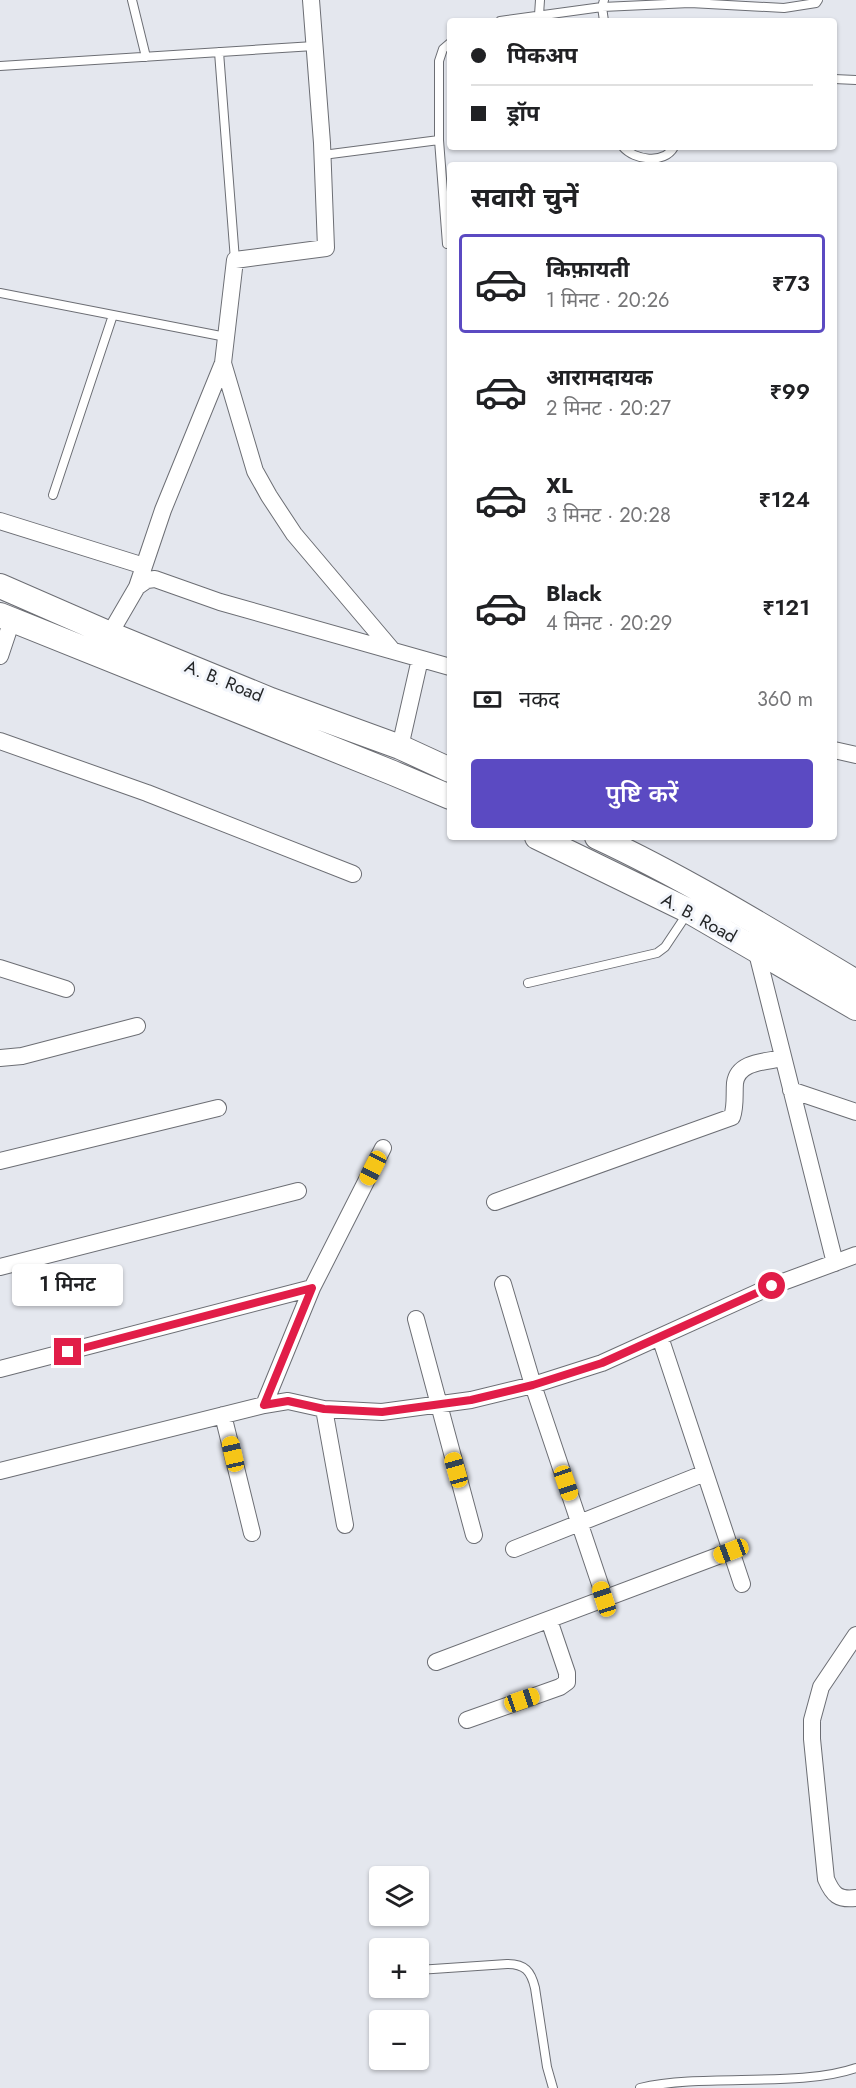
<!DOCTYPE html>
<html lang="hi">
<meta charset="utf-8">
<style>
body{margin:0;font-family:Jost,"Noto Sans Devanagari",sans-serif;background:#f2f2f2;color:#202124;height:100vh;display:flex;flex-direction:column;font-size:22px;white-space:nowrap}
*{box-sizing:border-box;margin:0}
p{font-size:20px;color:#757577}
.icon{flex:none;width:33px;height:33px;fill:none;stroke:currentColor;stroke-width:2;stroke-linecap:round;stroke-linejoin:round}
.map{position:relative;flex:1;overflow:hidden}
.side{position:absolute;left:447px;top:162px;width:390px;height:678px;display:flex;flex-direction:column;background:#fff;border-radius:6px;box-shadow:0 2px 4px #0004}
.side>*{flex:none}
.hud{position:absolute;left:447px;top:18px;width:390px;height:132px;border-radius:6px;box-shadow:0 2px 4px #0004;display:grid;align-content:center;height:132px;padding:0 24px;background:#fff}
.tools{position:absolute;left:369px;top:1866px;display:grid;gap:12px}
.tools a{display:grid;place-items:center;width:60px;height:60px;border-radius:6px;background:#fff;box-shadow:0 2px 4px #0004;font-size:30px}
.end{position:absolute;width:27px;height:27px;margin:-14px;border:8px solid #e11d48;background:#fff;box-shadow:0 0 0 3px #fff}
.from{border-radius:50%}
.bubble{position:absolute;height:42px;border-radius:6px;background:#fff;box-shadow:0 2px 4px #0004;font-size:20px;font-weight:600;line-height:42px;text-align:center}
.car{position:absolute;width:18px;height:36px;margin:-18px -9px;border-radius:8px;box-shadow:0 0 4px 2px #0007;background:linear-gradient(#f5c518 24%,#345 0 40%,#f5c518 0 76%,#345 0 86%,#f5c518 0)}
.hud b{display:flex;align-items:center;gap:21px;height:57px;font-size:22px}
.hud b+b{border-top:2px solid #e0e0e0}
.hud i{width:15px;height:15px;background:#202124}
ul{padding:0;list-style:none}
li{display:flex;align-items:center;gap:18px;height:99px;margin:0 12px 9px;padding:0 12px;border:3px solid transparent;border-radius:6px}
li div{flex:1}
li b{display:block;font-size:22px}
li em{font-style:normal;font-weight:600}
li.current{border-color:#5b4ac2}
li>.icon{width:54px;height:54px;stroke-width:1.5}
h2{padding:0 24px;font-size:27px;line-height:72px}
.pay{display:flex;align-items:center;gap:15px;height:66px;padding:0 24px;font-size:22px}
.pay p{margin-inline-start:auto}
.primary-button{display:flex;gap:12px;margin-top:auto;padding:12px 24px}
.primary-button a{flex:1;height:69px;border-radius:6px;background:#5b4ac2;color:#fff;font-size:24px;font-weight:600;line-height:69px;text-align:center}
.map>svg:first-child{display:block}
.lines{fill:none;stroke-linecap:round;stroke-linejoin:round}
.service-casing{stroke:#6c6e74;stroke-width:10}
.minor-casing{stroke:#6c6e74;stroke-width:18}
.secondary-casing{stroke:#6c6e74;stroke-width:26}
.service{stroke:#fff;stroke-width:8}
.minor{stroke:#fff;stroke-width:16}
.secondary{stroke:#fff;stroke-width:24}
.route{stroke:#e11d48;stroke-width:8}
.labels{text-anchor:middle;dominant-baseline:central;stroke-width:6;stroke-linejoin:round;paint-order:stroke}
.street-label{font-size:18px;fill:#242628;stroke:#f2f5fb}
</style>
<div class="map">
<svg width="856" height="2088" viewBox="0 0 856 2088">
<rect width="100%" height="100%" fill="#e4e7ee"/>
<g class="lines">
<g class="service-casing">
<path id="service" d="M132 0 146 57
M604 0 602 7 690 3 784 8 816 3 818 0
M539 15 540 0
M500 21 602 7 604 21
M219 52 235 260
M0 66 314 46
M834 79 856 80
M439 140 447 244
M623 147C634 160 664 165 674 147
M323 155 439 140V61L443 49 450 43
M0 293 226 337
M53 495 113 315
M528 983 657 953 665 947 687 914
M418 1970 507 1964C525 1964 531 1971 535 1988L547 2067 553 2088
M640 2088C704 2073 799 2088 856 2068"/>
</g>
<g class="minor-casing">
<path id="minor" d="M223 363 255 471 269 496 294 534 393 651
M0 521 144 566
M137 587 163 510 223 363 235 260 326 248 322 143 311 0
M105 642 137 587 147 580 155 579 220 602 450 667
M0 656 12 620
M0 741 147 793 353 874
M400 747 420 659
M834 750 856 755
M756 949 835 1263
M0 968 66 989
M0 1058 22 1056 137 1026
M791 1090 856 1112
M0 1161 218 1108
M495 1202 732 1117C736 1105 734 1095 735 1083 738 1061 766 1062 783 1058
M0 1267 298 1191
M503 1284 533 1385 605 1599
M416 1319 474 1535
M660 1337 742 1584
M0 1369 312 1288
M264 1405 312 1288 383 1148
M324 1409 345 1525
M223 1415 252 1533
M0 1471 264 1405 288 1401 324 1409 382 1412 471 1400 533 1385 602 1363 772 1286 856 1255
M514 1549 705 1473
M856 1635 821 1687 812 1720V1739L826 1879C833 1895 838 1900 856 1898
M436 1662 731 1551
M467 1720 560 1687 567 1682V1673L549 1620"/>
</g>
<g class="secondary-casing">
<path id="secondary" d="M0 586 110 634 271 700 400 747 450 770
M0 615 393 773 450 797
M537 837 689 911 856 1008
M597 837C687 879 771 931 856 982"/>
</g>
<use href="#service" class="service"/>
<use href="#minor" class="minor"/>
<use href="#secondary" class="secondary"/>
</g>
<g class="lines">
<path class="route" d="M68 1352 312 1288 264 1405 288 1401 324 1409 382 1412 471 1400 533 1385 602 1363 772 1286"/>
</g>
<g class="labels">
<g class="street-label">
<text transform="translate(224 681) rotate(22)">A. B. Road</text>
<text transform="translate(699 918) rotate(29)">A. B. Road</text>
</g>
</g>
</svg>
<div class="tools">
<a><svg class="icon" aria-label="layers" viewBox="0 0 24 24"><path d="M12 4l9 5-9 5-9-5zM3 14l9 5 9-5"/></svg></a>
<a>+</a>
<a>−</a>
</div>
<i class="end from" style="left:772px;top:1286px"></i>
<i class="end" style="left:68px;top:1352px"></i>
<div class="bubble" style="left:12px;top:1264px;width:111px">1 मिनट</div>
<i class="car" style="left:373px;top:1168px;rotate:207deg"></i>
<i class="car" style="left:233px;top:1454px;rotate:347deg"></i>
<i class="car" style="left:456px;top:1470px;rotate:344deg"></i>
<i class="car" style="left:566px;top:1483px;rotate:161deg"></i>
<i class="car" style="left:731px;top:1551px;rotate:249deg"></i>
<i class="car" style="left:604px;top:1599px;rotate:342deg"></i>
<i class="car" style="left:522px;top:1700px;rotate:71deg"></i>
<div class="hud">
<b><i class="from"></i>पिकअप</b>
<b><i></i>ड्रॉप</b>
</div>
<section class="side">
<h2>सवारी चुनें</h2>
<ul>
<li class="current"><svg class="icon" aria-label="car" viewBox="0 0 24 24"><path d="M5 17H2v-5l4-1 3-4h7l3 4 3 1v5h-3M9 17h6M6 11h13"/><circle cx="7" cy="17" r="2"/><circle cx="17" cy="17" r="2"/></svg><div><b>किफ़ायती</b><p>1 मिनट · 20:26</p></div><em>₹73</em></li>
<li><svg class="icon" aria-label="car" viewBox="0 0 24 24"><path d="M5 17H2v-5l4-1 3-4h7l3 4 3 1v5h-3M9 17h6M6 11h13"/><circle cx="7" cy="17" r="2"/><circle cx="17" cy="17" r="2"/></svg><div><b>आरामदायक</b><p>2 मिनट · 20:27</p></div><em>₹99</em></li>
<li><svg class="icon" aria-label="car" viewBox="0 0 24 24"><path d="M5 17H2v-5l4-1 3-4h7l3 4 3 1v5h-3M9 17h6M6 11h13"/><circle cx="7" cy="17" r="2"/><circle cx="17" cy="17" r="2"/></svg><div><b>XL</b><p>3 मिनट · 20:28</p></div><em>₹124</em></li>
<li><svg class="icon" aria-label="car" viewBox="0 0 24 24"><path d="M5 17H2v-5l4-1 3-4h7l3 4 3 1v5h-3M9 17h6M6 11h13"/><circle cx="7" cy="17" r="2"/><circle cx="17" cy="17" r="2"/></svg><div><b>Black</b><p>4 मिनट · 20:29</p></div><em>₹121</em></li>
</ul>
<div class="pay"><svg class="icon" aria-label="cash" viewBox="0 0 24 24"><path d="M3 7h18v10H3z"/><circle cx="12" cy="12" r="2"/></svg>नकद<p>360 m</p></div>
<div class="primary-button"><a>पुष्टि करें</a></div>
</section>
</div>
